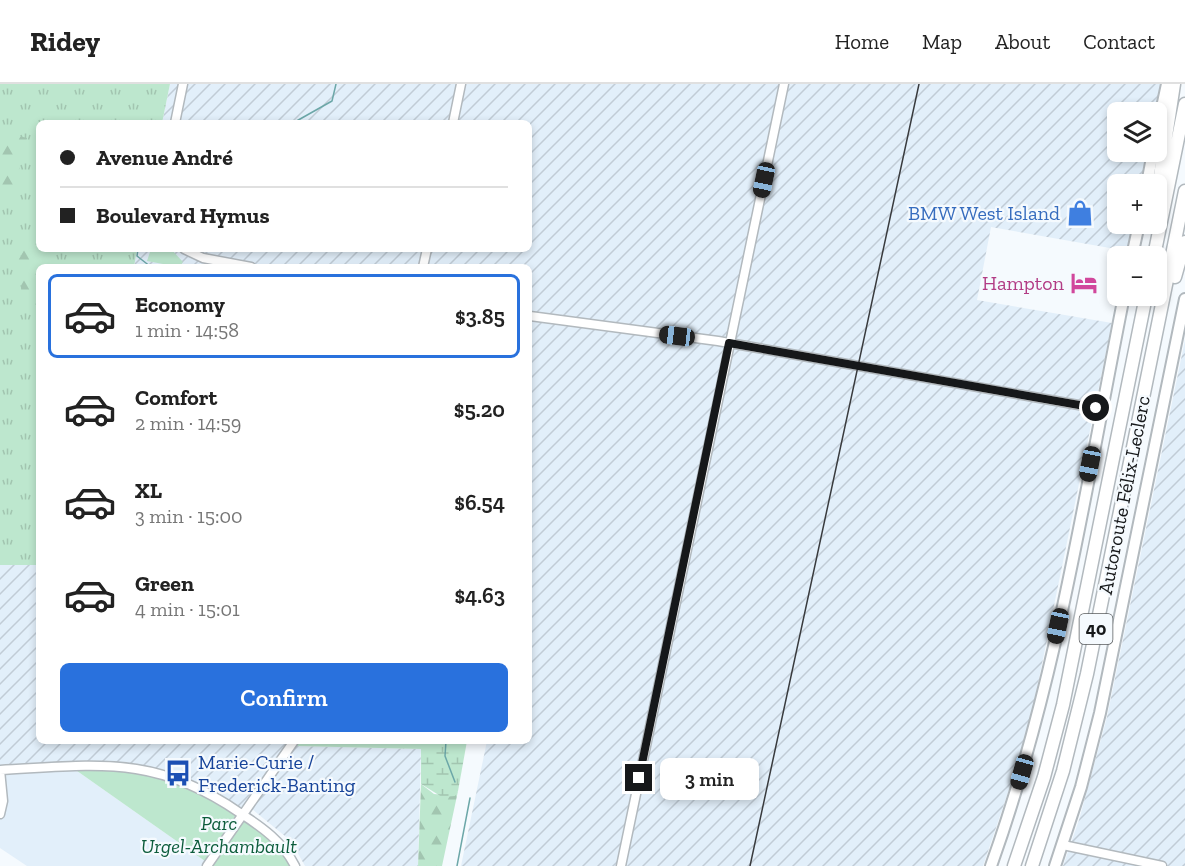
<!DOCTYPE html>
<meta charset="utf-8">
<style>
body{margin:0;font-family:"Zilla Slab",serif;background:#f2f2f2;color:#222;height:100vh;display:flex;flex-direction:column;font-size:22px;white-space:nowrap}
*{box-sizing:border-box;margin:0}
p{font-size:20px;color:#767676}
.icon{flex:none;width:33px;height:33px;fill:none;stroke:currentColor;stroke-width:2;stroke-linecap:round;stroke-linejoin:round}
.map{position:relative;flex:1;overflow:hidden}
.drawer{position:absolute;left:36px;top:180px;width:496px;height:480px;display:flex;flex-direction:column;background:#fff;border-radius:9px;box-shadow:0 3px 9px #0003}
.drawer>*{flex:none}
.hud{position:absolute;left:36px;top:36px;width:496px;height:132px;border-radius:9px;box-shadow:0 3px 9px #0003;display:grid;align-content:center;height:132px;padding:0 24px;background:#fff}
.fabs{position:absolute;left:1107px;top:18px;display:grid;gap:12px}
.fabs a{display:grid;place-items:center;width:60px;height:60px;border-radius:9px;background:#fff;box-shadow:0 3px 9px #0003;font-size:30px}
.end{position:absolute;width:27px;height:27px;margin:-14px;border:8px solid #16181a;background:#fff;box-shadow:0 0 0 3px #fff}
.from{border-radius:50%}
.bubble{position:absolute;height:42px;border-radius:9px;background:#fff;box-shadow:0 3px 9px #0003;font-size:20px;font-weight:600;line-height:42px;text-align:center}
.car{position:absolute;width:18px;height:36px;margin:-18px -9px;border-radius:8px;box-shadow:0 0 4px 2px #0007;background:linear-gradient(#222 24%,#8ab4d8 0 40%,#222 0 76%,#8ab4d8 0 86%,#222 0)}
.hud b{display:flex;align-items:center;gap:21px;height:57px;font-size:22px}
.hud b+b{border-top:2px solid #e0e0e0}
.hud i{width:15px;height:15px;background:#222}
ul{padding:10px 0 0;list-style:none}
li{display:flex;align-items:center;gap:18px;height:84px;margin:0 12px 9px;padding:0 12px;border:3px solid transparent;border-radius:9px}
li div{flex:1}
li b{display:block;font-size:22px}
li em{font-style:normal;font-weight:600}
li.selected{border-color:#2971dd}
li>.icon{width:54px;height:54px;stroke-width:1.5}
.cta{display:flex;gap:12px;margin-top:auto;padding:12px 24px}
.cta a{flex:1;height:69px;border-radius:9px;background:#2971dd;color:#fff;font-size:24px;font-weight:600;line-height:69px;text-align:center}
header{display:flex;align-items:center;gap:36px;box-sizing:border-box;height:84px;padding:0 30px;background:#fff;border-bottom:2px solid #e0e0e0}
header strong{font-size:28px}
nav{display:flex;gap:33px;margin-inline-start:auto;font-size:21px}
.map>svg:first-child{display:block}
.built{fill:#e2effa}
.industrial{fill:url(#industrial-furrows)}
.grass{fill:url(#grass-tufts)}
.forest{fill:url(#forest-firs)}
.wetland{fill:url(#wetland-marsh)}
.park{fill:#bde7ce}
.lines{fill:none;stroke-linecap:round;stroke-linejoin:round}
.stream{stroke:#6ca7a8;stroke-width:1.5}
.minor-casing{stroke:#b2b9be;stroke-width:11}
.major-casing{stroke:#b2b9be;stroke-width:14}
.highway-casing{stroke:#b2b9be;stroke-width:15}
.minor{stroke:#fff;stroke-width:8}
.major{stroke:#fff;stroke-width:10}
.highway{stroke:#fff;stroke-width:12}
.tram{stroke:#393b3e;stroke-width:1.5}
.route{stroke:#16181a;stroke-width:8}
.labels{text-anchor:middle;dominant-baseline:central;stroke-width:4.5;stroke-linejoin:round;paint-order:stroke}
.shield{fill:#f5fafe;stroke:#595c5e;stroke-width:1.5}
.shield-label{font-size:18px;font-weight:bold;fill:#16181a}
.shop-label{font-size:20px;fill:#366cbe;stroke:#f5fafe;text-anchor:end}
.hotel-label{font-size:20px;fill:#b23c85;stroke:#f5fafe;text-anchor:end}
.street-label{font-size:20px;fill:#16181a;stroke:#f5fafe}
.transit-label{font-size:20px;fill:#164399;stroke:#f5fafe;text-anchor:start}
.park-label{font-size:20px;font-style:italic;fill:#0c5c3b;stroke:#f5fafe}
</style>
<header>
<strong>Ridey</strong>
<nav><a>Home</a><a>Map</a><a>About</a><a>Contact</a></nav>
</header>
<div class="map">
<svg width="1185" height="782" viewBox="0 0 1185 782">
<defs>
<pattern id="industrial-furrows" width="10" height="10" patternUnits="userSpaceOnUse" patternTransform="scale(1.5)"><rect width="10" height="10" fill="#e2effa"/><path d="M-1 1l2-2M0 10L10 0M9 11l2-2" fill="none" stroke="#c1ccd6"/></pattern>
<pattern id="grass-tufts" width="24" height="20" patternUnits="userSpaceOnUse" patternTransform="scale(1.5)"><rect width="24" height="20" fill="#bde7ce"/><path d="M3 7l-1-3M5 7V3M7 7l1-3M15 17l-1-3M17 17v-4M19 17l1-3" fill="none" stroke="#a2c5b0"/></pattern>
<pattern id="forest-firs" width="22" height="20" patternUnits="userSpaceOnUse" patternTransform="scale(1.5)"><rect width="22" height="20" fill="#bde7ce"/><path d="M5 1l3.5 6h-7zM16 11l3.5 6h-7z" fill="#a2c5b0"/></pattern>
<pattern id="wetland-marsh" width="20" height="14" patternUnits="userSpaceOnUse" patternTransform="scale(1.5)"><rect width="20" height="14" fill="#bde7ce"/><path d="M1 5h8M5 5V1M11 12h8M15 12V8" fill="none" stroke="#a2c5b0"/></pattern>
</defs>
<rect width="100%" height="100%" fill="#f5fafe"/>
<path class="built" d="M70 682 212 782H27L0 764V687Z"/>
<path class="industrial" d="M170 0H1161L1155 28H1118V68H1147L1140 100H1118V140H1132L1127 167 991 143 977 216 1112 239 1035 614 1017 682 983 782H461L487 657H530V183H134L137 165H530V39H162Z
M1185 256V782H1063L1079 736 1107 633Z
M0 481H39V657H294L243 730 125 681 0 686Z
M296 662 421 665 418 782H305L291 757 252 725Z"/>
<path class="grass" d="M0 0H170L162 39H39V165H137L134 183H39V481H0Z
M300 657H421V665L296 662Z"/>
<path class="forest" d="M0 47 27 54 15 102 0 108Z
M37 150 38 165 58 183H39V230L23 218 20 196 14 182 33 151Z
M421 700 434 710 454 712 458 707 442 782H418Z"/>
<path class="wetland" d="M421 657H467L458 707 455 712 442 713 421 700Z"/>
<path class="park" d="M151 165H171L183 178 179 183 147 177Z
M125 681 193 700 267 747 295 782H212L70 682Z"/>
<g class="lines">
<path class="stream" d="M293 39 332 17 336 0
M138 165 137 172 151 183
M446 657 445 672 455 698
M457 782 470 714"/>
<g class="minor-casing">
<path id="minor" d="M175 39 183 0
M453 39 461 0
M184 165 203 174 251 183
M423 183 427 165
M530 232 718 257 1101 325
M0 686C97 681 155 670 240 729 262 743 283 758 295 782
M0 730 3 717 0 686
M1063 761 1162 782
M207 782 294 657
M621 782 784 0"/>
</g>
<g class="major-casing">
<path id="major" d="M1156 51 1167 0
M1147 100 1153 68
M1132 172 1139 140
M991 782C1057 598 1086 402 1124 212
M1055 782 1081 703 1100 629 1185 215"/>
</g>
<g class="highway-casing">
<path id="highway" d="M1156 118 1174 0
M1154 172 1185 20
M1175 193 1185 158
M1014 782 1044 693 1063 621 1146 212
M1032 782 1063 687 1087 590 1185 107"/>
</g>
<use href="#minor" class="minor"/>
<use href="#major" class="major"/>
<use href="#highway" class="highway"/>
<path class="tram" d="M750 782 919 0"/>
</g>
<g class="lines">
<path class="route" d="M639 694 729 259 1096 324"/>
</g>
<defs>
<g id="shop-bare" transform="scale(2.07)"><path d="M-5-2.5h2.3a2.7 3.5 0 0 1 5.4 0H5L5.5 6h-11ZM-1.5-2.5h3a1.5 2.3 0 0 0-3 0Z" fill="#3f7fe0" stroke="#f5fafe" stroke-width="2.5" paint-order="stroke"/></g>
<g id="hotel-bare" transform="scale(2.07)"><path d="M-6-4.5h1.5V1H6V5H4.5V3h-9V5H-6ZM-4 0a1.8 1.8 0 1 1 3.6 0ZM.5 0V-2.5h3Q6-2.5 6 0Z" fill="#d1479c" stroke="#f5fafe" stroke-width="2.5" paint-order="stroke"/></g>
<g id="bus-bare" transform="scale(2.07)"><path d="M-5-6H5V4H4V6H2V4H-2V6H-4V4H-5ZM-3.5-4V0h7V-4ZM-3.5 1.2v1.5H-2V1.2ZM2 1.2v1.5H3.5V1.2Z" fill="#1a4fb4" stroke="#f5fafe" stroke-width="2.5" paint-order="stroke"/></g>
</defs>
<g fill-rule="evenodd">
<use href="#shop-bare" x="1080" y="129"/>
<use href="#hotel-bare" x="1084" y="199"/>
<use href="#bus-bare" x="178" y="689"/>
</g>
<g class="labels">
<rect class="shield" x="1079.5" y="530" width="33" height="30" rx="4.5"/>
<g class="shield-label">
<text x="1096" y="545">40</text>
</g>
<g class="shop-label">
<text x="1060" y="129">BMW West Island</text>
</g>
<g class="hotel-label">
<text x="1064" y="199">Hampton</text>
</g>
<g class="street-label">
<text transform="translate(1124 411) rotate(-79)">Autoroute Félix-Leclerc</text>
</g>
<g class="transit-label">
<text x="198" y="678">Marie-Curie /<tspan x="198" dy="23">Frederick-Banting</tspan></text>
</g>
<g class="park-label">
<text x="219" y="739">Parc<tspan x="219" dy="23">Urgel-Archambault</tspan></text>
</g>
</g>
</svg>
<div class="fabs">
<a><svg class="icon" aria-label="layers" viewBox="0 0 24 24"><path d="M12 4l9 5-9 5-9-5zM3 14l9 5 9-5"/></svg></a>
<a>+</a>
<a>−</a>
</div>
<i class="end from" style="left:1096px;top:324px"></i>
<i class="end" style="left:639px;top:694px"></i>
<div class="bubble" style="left:660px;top:674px;width:99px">3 min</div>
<i class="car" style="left:764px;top:96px;rotate:192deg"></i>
<i class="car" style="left:677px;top:252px;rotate:277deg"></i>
<i class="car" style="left:1090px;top:380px;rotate:191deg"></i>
<i class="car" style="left:1058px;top:542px;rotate:192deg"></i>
<i class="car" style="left:1022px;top:688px;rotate:196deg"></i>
<div class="hud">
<b><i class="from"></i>Avenue André</b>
<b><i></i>Boulevard Hymus</b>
</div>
<section class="drawer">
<ul>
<li class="selected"><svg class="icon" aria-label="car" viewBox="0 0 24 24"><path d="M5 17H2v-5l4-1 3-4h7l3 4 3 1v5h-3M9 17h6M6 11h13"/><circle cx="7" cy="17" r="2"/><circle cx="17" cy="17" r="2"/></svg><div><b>Economy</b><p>1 min · 14:58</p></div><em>$3.85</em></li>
<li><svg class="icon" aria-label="car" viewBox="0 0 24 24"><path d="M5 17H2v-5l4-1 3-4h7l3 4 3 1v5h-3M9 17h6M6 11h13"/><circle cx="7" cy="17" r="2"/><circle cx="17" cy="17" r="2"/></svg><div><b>Comfort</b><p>2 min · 14:59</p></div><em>$5.20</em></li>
<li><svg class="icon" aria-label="car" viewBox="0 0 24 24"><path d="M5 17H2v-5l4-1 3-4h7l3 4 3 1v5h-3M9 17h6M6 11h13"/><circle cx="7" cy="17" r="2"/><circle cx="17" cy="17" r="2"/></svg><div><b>XL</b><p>3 min · 15:00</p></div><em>$6.54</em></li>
<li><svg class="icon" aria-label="car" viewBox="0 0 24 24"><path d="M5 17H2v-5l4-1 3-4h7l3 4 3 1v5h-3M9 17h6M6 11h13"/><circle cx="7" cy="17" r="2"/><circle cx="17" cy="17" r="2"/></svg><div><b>Green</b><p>4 min · 15:01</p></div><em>$4.63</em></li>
</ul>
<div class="cta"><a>Confirm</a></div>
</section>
</div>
